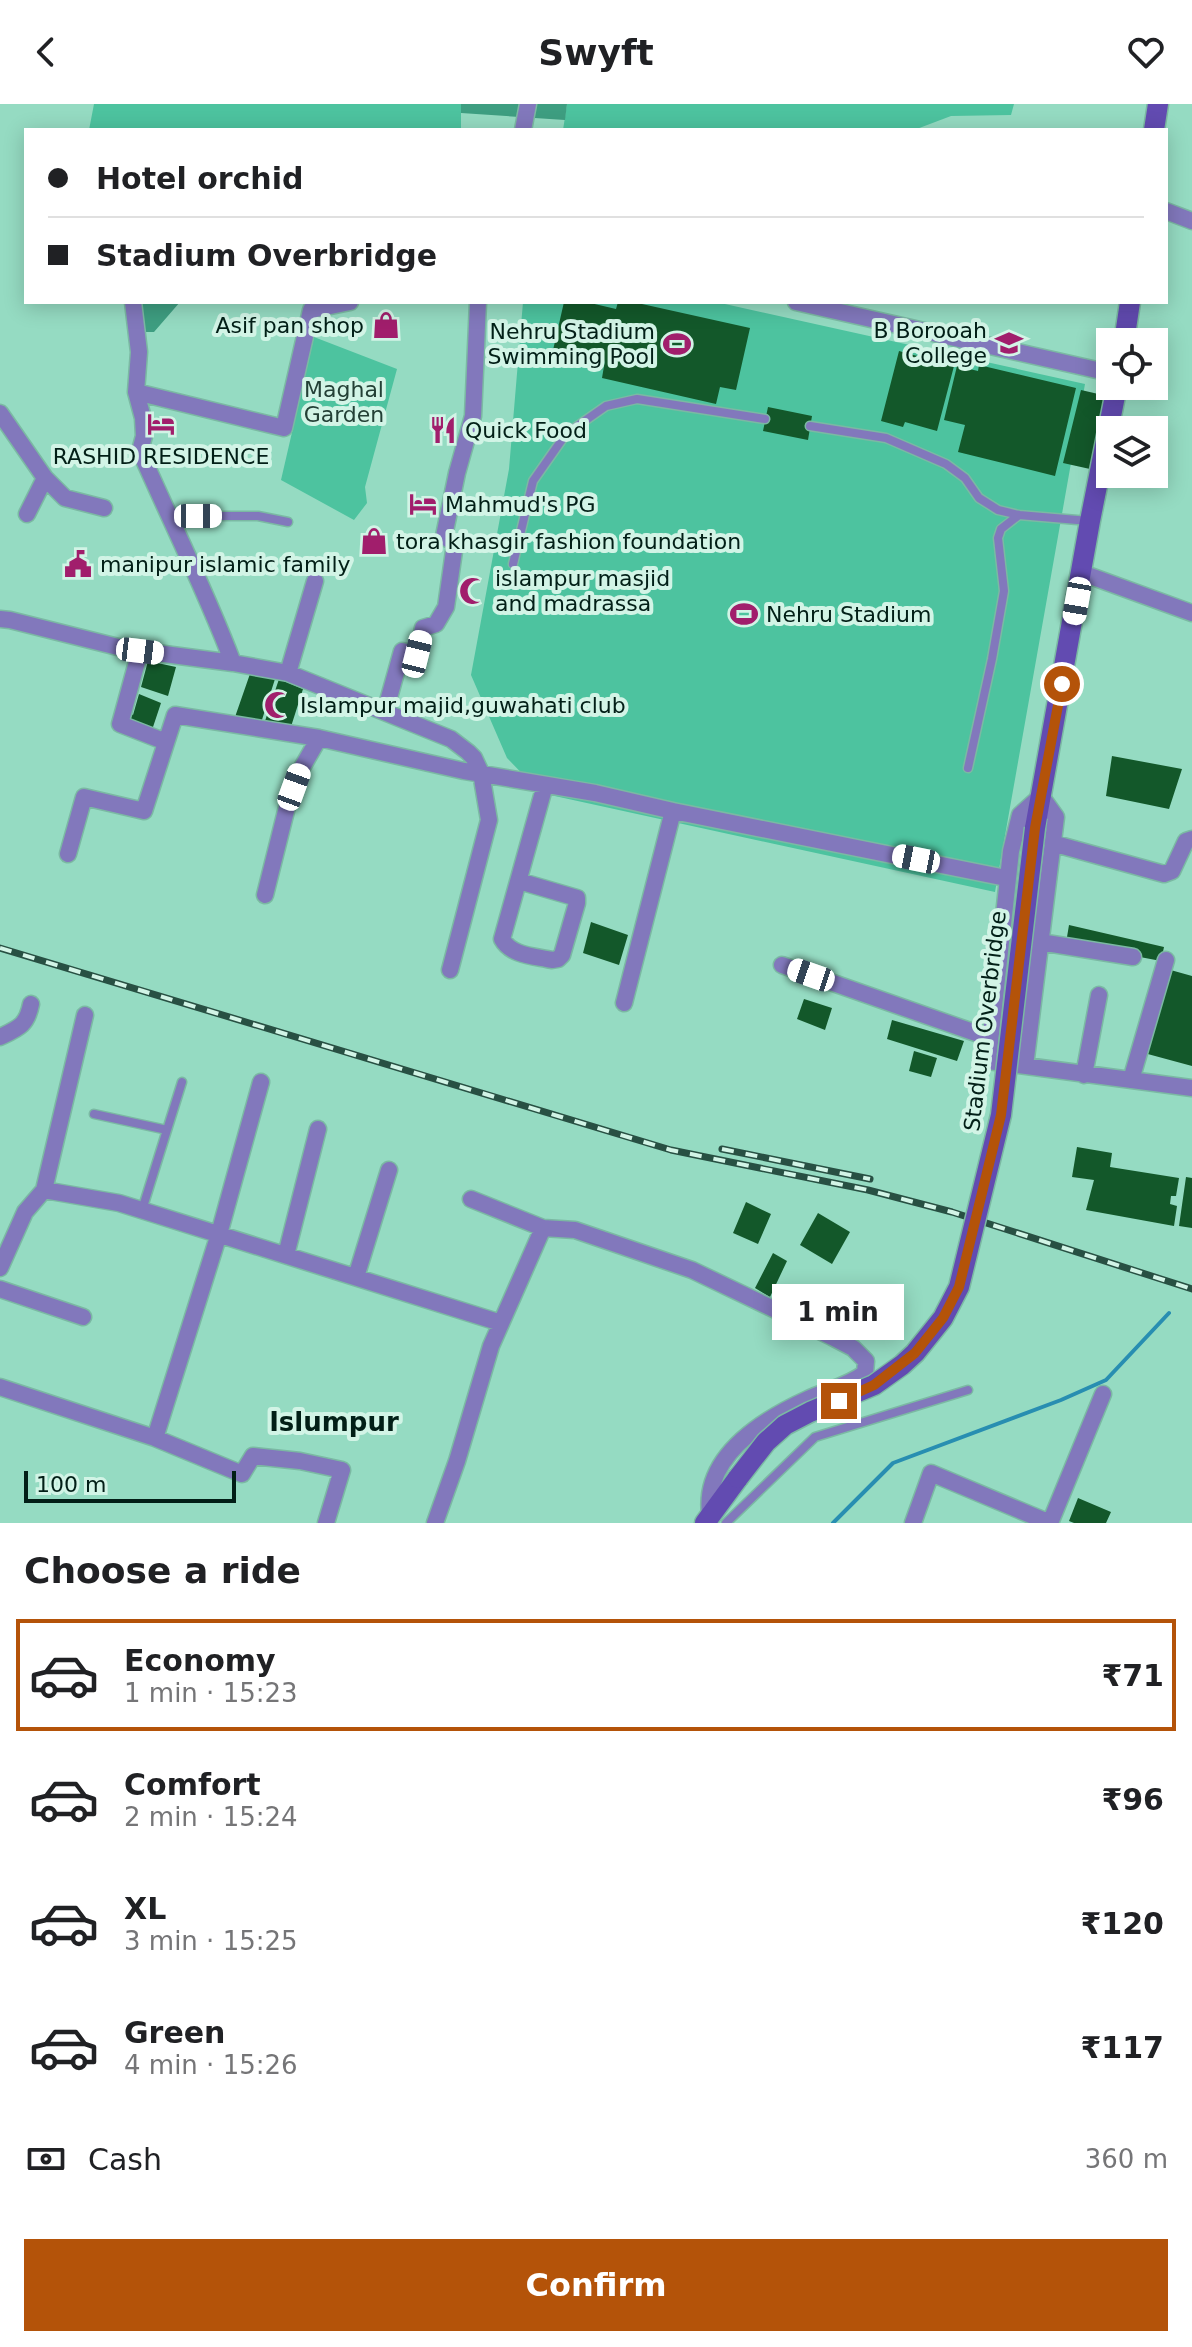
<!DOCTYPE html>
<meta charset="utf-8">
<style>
body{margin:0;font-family:"DejaVu Sans",sans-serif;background:#f2f2f2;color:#202124;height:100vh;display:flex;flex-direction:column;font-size:30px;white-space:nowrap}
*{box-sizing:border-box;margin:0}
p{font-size:26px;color:#757577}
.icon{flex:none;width:44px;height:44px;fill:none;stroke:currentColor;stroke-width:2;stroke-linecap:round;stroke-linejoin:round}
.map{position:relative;height:1419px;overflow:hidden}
.side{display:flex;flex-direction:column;background:#fff;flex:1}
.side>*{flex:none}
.top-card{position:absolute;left:24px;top:24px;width:1144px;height:176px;border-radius:0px;box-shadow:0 4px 20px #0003;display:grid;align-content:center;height:176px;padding:0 24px;background:#fff}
.fabs{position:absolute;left:1096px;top:224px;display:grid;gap:16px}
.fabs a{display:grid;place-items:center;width:72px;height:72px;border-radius:0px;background:#fff;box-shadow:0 4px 20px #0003;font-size:40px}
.scale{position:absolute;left:24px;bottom:20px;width:212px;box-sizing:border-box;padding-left:8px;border:4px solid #021f17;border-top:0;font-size:22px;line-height:28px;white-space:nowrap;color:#021f17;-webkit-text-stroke:6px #d2f4e6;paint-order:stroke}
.end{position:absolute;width:36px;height:36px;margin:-18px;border:10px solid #b45309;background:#fff;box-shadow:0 0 0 4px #fff}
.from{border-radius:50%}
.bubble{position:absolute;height:56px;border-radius:0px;background:#fff;box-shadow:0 4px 20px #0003;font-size:26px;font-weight:800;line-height:56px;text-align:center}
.car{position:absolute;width:24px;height:48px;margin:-24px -12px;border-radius:10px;box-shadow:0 0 6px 2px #0007;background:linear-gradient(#fff 24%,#345 0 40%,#fff 0 76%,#345 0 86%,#fff 0)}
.top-card b{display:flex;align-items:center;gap:28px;height:76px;font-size:30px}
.top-card b+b{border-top:2px solid #e0e0e0}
.top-card i{width:20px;height:20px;background:#202124}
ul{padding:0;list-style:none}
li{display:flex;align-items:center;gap:24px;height:112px;margin:0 16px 12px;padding:0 8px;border:4px solid transparent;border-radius:0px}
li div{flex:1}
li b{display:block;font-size:30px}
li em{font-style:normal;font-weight:800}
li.on{border-color:#b45309}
li>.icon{width:72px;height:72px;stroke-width:1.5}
h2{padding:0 24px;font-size:36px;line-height:96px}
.pay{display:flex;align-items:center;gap:20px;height:88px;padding:0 24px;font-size:30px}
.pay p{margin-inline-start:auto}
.action{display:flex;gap:16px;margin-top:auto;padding:16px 24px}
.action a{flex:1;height:92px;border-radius:0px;background:#b45309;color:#fff;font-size:32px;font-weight:800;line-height:92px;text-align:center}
header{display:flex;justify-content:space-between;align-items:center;height:104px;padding:0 24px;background:#fff;font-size:36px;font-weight:800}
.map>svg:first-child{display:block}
.green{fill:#4dc39f}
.forest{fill:#3e9e81}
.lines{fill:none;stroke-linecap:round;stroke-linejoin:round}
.stream{stroke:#288eb1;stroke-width:4}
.building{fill:#13582a}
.service-casing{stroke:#7bb9a3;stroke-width:11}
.minor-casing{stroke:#7bb9a3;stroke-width:19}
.secondary-casing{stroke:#7bb9a3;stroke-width:23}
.service{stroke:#8278bc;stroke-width:8}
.minor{stroke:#8278bc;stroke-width:16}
.secondary{stroke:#624bb1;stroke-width:20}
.rail-casing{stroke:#285043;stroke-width:7}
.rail{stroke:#d2f4e6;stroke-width:4;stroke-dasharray:12;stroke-linecap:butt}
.secondary-bridge-casing{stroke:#7bb9a3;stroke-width:23;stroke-linecap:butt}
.secondary-bridge{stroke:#624bb1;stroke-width:20}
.route{stroke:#b45309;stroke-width:10}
.labels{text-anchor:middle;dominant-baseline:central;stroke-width:8;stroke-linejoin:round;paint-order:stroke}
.poi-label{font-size:22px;fill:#021f17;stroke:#d2f4e6;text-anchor:start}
.park-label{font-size:22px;fill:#234036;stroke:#d2f4e6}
.street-label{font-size:22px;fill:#021f17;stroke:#d2f4e6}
.quarter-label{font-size:26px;font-weight:bold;fill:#021f17;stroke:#d2f4e6}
</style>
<header><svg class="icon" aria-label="back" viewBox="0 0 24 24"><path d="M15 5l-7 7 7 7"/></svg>Swyft<svg class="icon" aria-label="heart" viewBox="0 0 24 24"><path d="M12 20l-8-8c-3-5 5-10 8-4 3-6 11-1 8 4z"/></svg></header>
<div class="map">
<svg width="1192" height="1419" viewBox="0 0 1192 1419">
<rect width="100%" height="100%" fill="#95dbc2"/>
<path class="green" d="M94 0H461V26H89Z
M567 0H1014L1011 11 951 12 914 26H563Z
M523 198H716L1085 280 995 788 541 689 507 654 471 571 509 365Z
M314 233 397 265 365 383 367 399 354 416 281 376Z"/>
<path class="forest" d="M461 0H567L565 16 461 9Z
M133 198H180L154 228H137Z"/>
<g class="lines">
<path class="stream" d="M833 1419 893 1359 1061 1296 1106 1276 1169 1209"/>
</g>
<path class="building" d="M564 198H586L616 205 618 198H633L750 224 736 286 720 283 716 300 602 274 605 256 602 266 551 255Z
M899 247 954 262 937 327 905 318 903 323 881 317Z
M979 261 1076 284 1055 372 958 348 965 321 944 316 957 262 978 267Z
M1081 286 1107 292 1090 365 1063 359Z
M768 303 812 312 808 336 763 327Z
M148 557 176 563 168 592 141 583Z
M251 567 275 575 260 622 235 613Z
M279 575 303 585 288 632 263 623Z
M139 590 161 599 152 626 127 615 129 608 133 611Z
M1112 652 1182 665 1169 705 1106 692Z
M591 818 628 831 619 861 583 849Z
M1069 821 1164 843 1161 857 1066 839Z
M1167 865 1192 872V962L1144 949Z
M804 895 832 904 825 926 797 915Z
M892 916 964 937 957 957 887 935Z
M914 947 937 954 931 973 909 967Z
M1077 1043 1112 1049 1110 1063 1179 1074 1176 1092H1171L1170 1100 1177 1102 1174 1122 1086 1106 1094 1076 1072 1073Z
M1186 1073 1192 1074V1124L1179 1122Z
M746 1098 771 1110 758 1140 733 1129Z
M818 1109 850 1128 832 1160 800 1141Z
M773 1149 787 1157 770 1193 755 1184Z
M1078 1394 1111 1408 1106 1419H1074L1069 1417Z"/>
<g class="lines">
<g class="service-casing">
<path id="service" d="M810 322 886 334 946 360 965 374 979 394 998 406 1019 411 1089 417
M169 412H258L288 418
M513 460 533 377 566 330 606 302 637 295 765 315
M968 664 992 555 1004 487 998 434 1001 425 1019 411
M94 1010 167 1026
M142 1106 182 978
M726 1419 815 1333 968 1286"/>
</g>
<g class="minor-casing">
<path id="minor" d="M523 26 528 0
M1166 107 1192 117
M133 198 139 248 136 288 143 314 144 332 140 347C171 418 206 487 233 559
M796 198 1110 269
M136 288 284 324 311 206 350 198
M0 309 45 374
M27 410 45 374 65 394 104 404
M1082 469 1192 509
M0 515 10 516 126 545 233 559 288 569 451 635 468 648 474 654 481 669 489 716 450 866
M140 547 120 620 166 638
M288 569 315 477
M385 608 402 547 417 550 423 524 436 520 446 503 455 440 444 432 457 369 473 312 478 198
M673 707 1006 774
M1052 739 1164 770 1172 767 1186 737 1192 735
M68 750 84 693 144 707 175 611 319 634
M519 777 577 794V799L562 851 558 855 552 856C535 852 511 852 502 835L545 681
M265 791 288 699 300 667 319 634 464 667 595 689 673 707 624 899
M1040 838 1133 853
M782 861 990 934
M0 933C19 924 27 921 31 900
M1025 962 1056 713 1041 692 1020 711 1011 747 988 957 1192 984
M1084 971 1099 891
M1131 976 1166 856
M44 1086 85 911
M471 1095 543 1124 575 1126 692 1166 832 1233 853 1244 866 1257 865 1269C848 1282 827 1286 808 1295 762 1316 703 1352 710 1410
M286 1151 318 1025
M0 1164 25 1108 44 1086 119 1099 501 1219
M356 1173 389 1066
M0 1185 83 1213
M0 1283 155 1334 242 1370 253 1352 300 1357 342 1366 326 1419
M155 1334 219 1130 261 978
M435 1419 457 1357 491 1242 543 1124
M913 1419 931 1369 1050 1419
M1050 1419 1103 1290"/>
</g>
<g class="secondary-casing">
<path id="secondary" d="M1154 26 1158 0
M1124 238 1130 198
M1035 724 1090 417 1117 282
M705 1419 738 1374"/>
</g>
<use href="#service" class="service"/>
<use href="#minor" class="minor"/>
<use href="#secondary" class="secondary"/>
<g class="rail-casing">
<path id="rail" d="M0 844 671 1046 868 1086 952 1108 1192 1185
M722 1045 870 1075"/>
</g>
<use href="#rail" class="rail"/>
<g class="secondary-bridge-casing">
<path id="secondary-bridge" d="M738 1374 766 1338 785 1321 810 1308 874 1281 902 1261 915 1249 943 1214 959 1183 1001 1011 1035 724"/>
</g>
<use href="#secondary-bridge" class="secondary-bridge"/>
</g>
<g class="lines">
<path class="route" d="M839 1297 874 1281 915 1249 943 1214 959 1183 1001 1011 1035 724 1062 580"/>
</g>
<defs>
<g id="shop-bare" transform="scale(2.16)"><path d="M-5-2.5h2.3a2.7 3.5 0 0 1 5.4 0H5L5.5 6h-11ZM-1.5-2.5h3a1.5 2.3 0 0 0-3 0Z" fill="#a11e6c" stroke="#d2f4e6" stroke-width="2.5" paint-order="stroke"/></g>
<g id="university-bare" transform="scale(2.16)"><path d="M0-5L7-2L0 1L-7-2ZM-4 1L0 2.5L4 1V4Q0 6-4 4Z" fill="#a11e6c" stroke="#d2f4e6" stroke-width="2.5" paint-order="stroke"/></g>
<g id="stadium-bare" transform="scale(2.16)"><path d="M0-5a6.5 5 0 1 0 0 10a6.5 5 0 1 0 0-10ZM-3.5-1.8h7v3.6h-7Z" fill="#a11e6c" stroke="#d2f4e6" stroke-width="2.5" paint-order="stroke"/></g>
<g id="hotel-bare" transform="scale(2.16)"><path d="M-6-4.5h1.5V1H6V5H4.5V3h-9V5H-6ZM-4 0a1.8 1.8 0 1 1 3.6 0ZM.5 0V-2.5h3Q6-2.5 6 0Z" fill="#a11e6c" stroke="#d2f4e6" stroke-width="2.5" paint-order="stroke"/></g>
<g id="restaurant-bare" transform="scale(2.16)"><path d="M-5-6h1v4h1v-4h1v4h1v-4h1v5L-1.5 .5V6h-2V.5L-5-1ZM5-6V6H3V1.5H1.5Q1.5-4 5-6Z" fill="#a11e6c" stroke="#d2f4e6" stroke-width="2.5" paint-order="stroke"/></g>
<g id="civic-bare" transform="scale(2.16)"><path d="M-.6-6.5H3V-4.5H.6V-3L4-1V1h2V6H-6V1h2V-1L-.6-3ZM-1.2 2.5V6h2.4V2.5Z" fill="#a11e6c" stroke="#d2f4e6" stroke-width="2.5" paint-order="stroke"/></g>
<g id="mosque-bare" transform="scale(2.16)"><path d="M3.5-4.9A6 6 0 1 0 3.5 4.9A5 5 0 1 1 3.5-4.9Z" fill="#a11e6c" stroke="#d2f4e6" stroke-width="2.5" paint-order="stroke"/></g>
</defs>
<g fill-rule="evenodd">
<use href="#shop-bare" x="386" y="221"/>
<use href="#university-bare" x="1009" y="239"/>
<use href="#stadium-bare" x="677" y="240"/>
<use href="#hotel-bare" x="161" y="320"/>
<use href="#restaurant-bare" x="443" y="326"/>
<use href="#hotel-bare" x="423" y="400"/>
<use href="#shop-bare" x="374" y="437"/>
<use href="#civic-bare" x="78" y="460"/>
<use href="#mosque-bare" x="473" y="487"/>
<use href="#stadium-bare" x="744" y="510"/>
<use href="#mosque-bare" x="278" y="601"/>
</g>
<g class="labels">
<g class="poi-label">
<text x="364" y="221" text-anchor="end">Asif pan shop</text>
<text x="987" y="226" text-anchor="end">B Borooah<tspan x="987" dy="25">College</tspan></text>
<text x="655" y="227" text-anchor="end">Nehru Stadium<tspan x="655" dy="25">Swimming Pool</tspan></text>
<text x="465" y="326">Quick Food</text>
<text x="161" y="352" text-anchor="middle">RASHID RESIDENCE</text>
<text x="445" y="400">Mahmud's PG</text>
<text x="396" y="437">tora khasgir fashion foundation</text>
<text x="100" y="460">manipur islamic family</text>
<text x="495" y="474">islampur masjid<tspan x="495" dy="25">and madrassa</tspan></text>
<text x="766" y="510">Nehru Stadium</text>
<text x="300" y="601">Islampur majid,guwahati club</text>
</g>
<g class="park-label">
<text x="344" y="285">Maghal<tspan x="344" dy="25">Garden</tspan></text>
</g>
<g class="street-label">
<text transform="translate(985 917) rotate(-83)">Stadium Overbridge</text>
</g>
<g class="quarter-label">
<text x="334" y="1318">Islumpur</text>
</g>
</g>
</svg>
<div class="fabs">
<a><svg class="icon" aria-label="locate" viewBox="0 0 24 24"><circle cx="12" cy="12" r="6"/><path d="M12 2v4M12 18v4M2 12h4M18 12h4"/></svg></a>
<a><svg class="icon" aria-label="layers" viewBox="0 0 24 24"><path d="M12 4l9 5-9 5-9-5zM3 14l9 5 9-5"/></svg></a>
</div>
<div class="scale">100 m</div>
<i class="end from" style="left:1062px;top:580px"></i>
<i class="end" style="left:839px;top:1297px"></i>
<div class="bubble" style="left:772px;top:1180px;width:132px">1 min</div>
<i class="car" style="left:198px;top:412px;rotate:90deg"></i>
<i class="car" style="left:1077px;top:497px;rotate:190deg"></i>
<i class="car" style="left:140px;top:547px;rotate:97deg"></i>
<i class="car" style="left:417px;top:550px;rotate:14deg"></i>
<i class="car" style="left:294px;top:683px;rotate:20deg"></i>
<i class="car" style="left:916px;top:755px;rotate:281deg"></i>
<i class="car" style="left:811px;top:871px;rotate:289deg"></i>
<div class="top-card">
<b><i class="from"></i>Hotel orchid</b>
<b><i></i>Stadium Overbridge</b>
</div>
</div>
<section class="side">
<h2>Choose a ride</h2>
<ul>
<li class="on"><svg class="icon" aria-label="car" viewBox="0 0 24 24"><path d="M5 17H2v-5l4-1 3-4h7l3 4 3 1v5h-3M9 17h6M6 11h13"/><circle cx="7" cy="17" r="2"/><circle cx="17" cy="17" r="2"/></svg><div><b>Economy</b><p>1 min · 15:23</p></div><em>₹71</em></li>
<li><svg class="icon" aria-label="car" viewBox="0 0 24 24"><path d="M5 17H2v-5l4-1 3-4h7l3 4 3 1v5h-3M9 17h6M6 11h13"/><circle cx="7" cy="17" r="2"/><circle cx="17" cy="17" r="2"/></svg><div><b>Comfort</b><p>2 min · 15:24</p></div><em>₹96</em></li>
<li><svg class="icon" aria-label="car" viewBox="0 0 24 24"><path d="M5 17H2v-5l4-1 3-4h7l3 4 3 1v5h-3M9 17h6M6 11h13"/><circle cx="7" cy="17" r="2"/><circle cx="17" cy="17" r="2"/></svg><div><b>XL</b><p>3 min · 15:25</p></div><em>₹120</em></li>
<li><svg class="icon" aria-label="car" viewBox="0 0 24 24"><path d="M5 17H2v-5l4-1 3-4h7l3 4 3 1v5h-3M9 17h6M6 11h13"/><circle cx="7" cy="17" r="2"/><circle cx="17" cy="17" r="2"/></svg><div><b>Green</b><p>4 min · 15:26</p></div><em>₹117</em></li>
</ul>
<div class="pay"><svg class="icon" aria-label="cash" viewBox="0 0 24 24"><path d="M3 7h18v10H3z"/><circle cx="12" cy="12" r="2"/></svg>Cash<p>360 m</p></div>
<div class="action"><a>Confirm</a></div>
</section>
